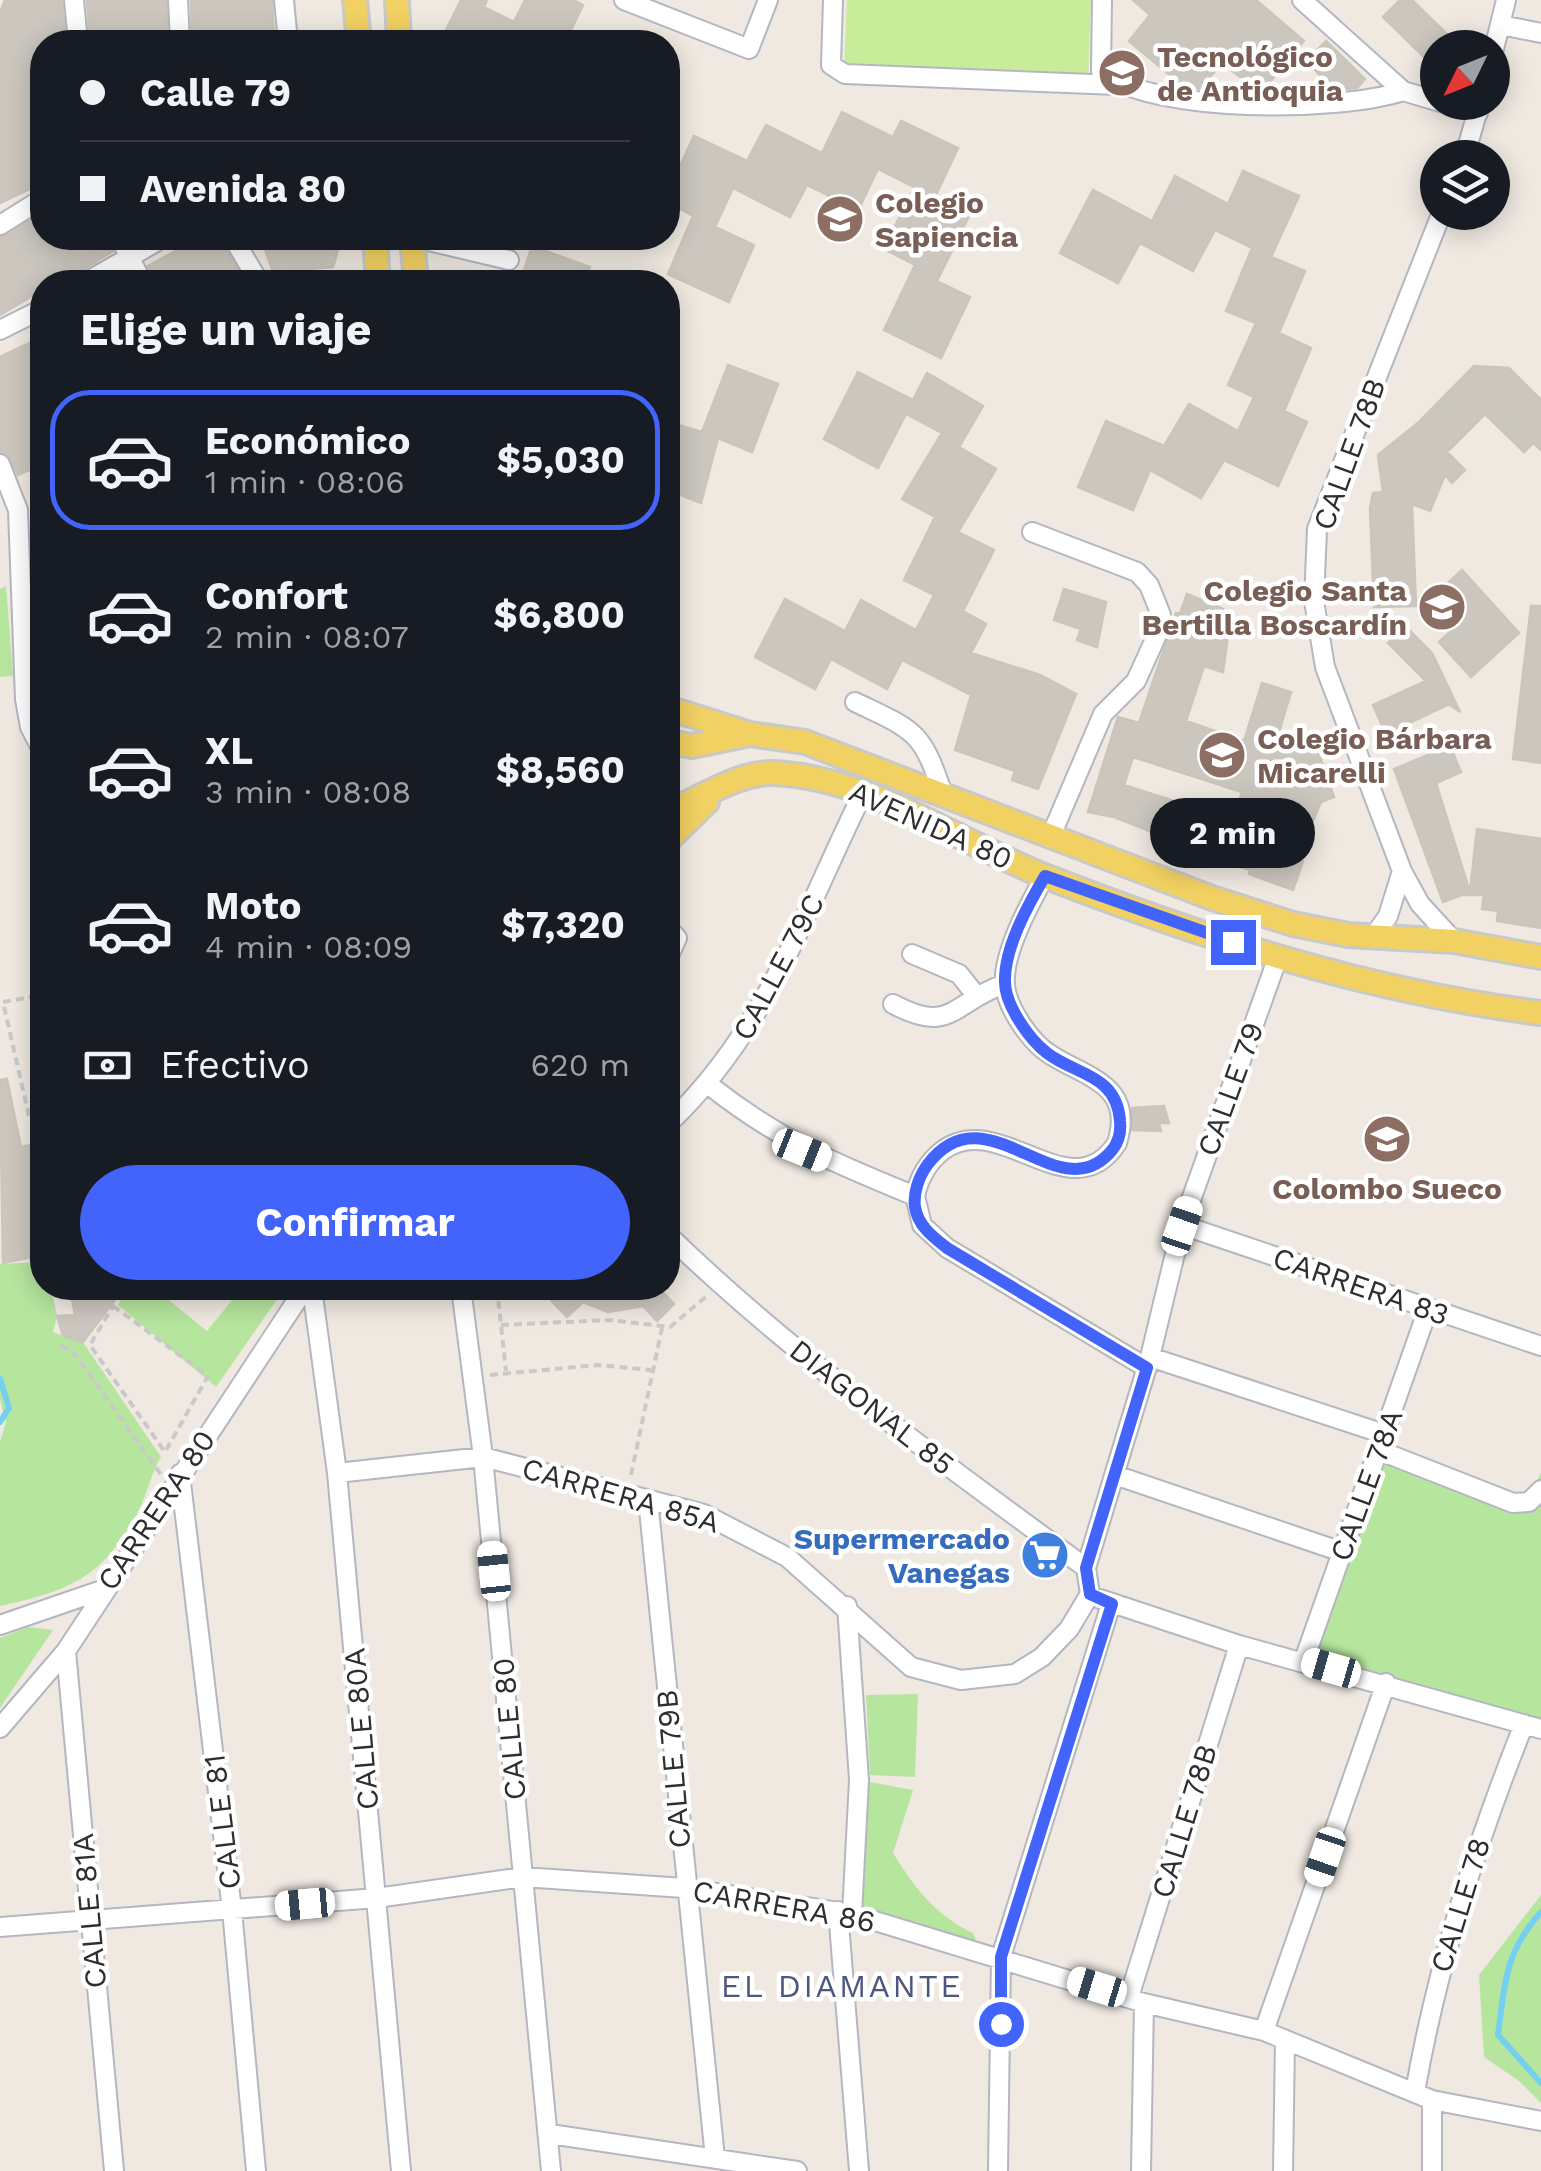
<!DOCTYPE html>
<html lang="es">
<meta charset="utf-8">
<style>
body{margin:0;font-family:"Work Sans",sans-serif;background:#20242c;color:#f1f3f6;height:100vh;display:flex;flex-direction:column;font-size:38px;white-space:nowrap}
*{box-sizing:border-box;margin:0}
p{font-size:32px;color:#9ea1a6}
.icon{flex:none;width:55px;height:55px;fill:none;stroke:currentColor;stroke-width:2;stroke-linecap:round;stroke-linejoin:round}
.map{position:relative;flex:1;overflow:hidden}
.drawer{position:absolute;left:30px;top:270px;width:650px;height:1030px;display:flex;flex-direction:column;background:#171b24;border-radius:40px;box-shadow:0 5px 25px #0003}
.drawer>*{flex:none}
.hud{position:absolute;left:30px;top:30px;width:650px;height:220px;border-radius:40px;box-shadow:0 5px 25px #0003;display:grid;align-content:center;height:220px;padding:0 50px;background:#171b24}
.needle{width:65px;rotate:227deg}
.fabs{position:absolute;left:1420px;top:30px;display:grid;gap:20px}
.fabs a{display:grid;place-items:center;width:90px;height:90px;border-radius:50%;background:#171b24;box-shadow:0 5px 25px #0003;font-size:50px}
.end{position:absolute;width:45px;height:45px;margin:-22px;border:12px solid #4264fb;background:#fff;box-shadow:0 0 0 5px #fff}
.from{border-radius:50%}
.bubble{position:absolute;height:70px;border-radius:35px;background:#171b24;box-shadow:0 5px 25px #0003;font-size:32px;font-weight:700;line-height:70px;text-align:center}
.car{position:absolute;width:30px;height:60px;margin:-30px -15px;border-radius:12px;box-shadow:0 0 8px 2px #0007;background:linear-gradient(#fff 24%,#345 0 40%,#fff 0 76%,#345 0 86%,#fff 0)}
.hud b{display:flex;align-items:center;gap:35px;height:95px;font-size:38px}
.hud b+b{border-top:2px solid #363941}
.hud i{width:25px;height:25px;background:#f1f3f6}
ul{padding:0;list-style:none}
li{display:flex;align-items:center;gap:30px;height:140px;margin:0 20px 15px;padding:0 30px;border:5px solid transparent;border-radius:40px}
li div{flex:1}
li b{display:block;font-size:38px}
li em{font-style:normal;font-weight:700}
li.on{border-color:#4264fb}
li>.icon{width:90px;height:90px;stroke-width:1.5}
h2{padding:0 50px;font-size:45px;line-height:120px}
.pay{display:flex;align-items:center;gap:25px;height:110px;padding:0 50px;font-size:38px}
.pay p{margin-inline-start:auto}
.action{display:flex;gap:20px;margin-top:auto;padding:20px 50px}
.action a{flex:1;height:115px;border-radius:60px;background:#4264fb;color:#fff;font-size:40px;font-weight:700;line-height:115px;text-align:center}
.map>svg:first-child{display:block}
.green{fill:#b6e59e}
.pitch{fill:#c9ec9a}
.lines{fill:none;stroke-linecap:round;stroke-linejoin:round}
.stream{stroke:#75cff0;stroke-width:6}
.building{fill:#cbc7bf;stroke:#cbc5ba;stroke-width:2.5;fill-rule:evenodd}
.minor-casing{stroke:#b4b7c1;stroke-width:22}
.major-casing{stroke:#c9c9c9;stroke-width:28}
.path{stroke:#c9c9c9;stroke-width:4;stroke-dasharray:8 5;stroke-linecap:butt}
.minor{stroke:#fff;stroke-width:18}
.major{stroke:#f2d163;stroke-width:22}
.route{stroke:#4264fb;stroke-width:12}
.labels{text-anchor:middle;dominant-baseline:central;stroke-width:9;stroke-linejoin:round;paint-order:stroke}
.education-label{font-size:30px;font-weight:bold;fill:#785e54;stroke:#fff;text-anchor:start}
.street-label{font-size:30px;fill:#2e2e2e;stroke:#fff}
.shop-label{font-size:30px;font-weight:bold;fill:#366cbe;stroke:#fff;text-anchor:end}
.neighbourhood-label{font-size:32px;letter-spacing:2.5px;fill:#4d5680;stroke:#fff}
</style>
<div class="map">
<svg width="1541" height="2171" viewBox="0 0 1541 2171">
<rect width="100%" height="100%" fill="#efe9e1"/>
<path class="green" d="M6 586 13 676 0 677V589Z
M42 1262V1288H51L57 1316 53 1332 83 1342 161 1457C151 1473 148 1491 140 1508 104 1577 73 1590 0 1606V1442L6 1422 0 1400V1264Z
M128 1288H154L207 1331 242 1288H285L216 1387 118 1305Z
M1380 1451 1529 1501 1541 1472V1735L1303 1662Z
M28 1627 53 1630 0 1708V1638Z
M918 1694 915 1777 870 1775 866 1695Z
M859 1780 913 1790 893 1853C914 1887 936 1916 973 1933L980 1950 852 1914Z
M1541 1895V2103L1519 2081 1484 2057 1479 1975Z"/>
<path class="pitch" d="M847 0H1091L1088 83 844 72Z"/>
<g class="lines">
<path class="stream" d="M0 1379 9 1408 0 1422
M1541 1912C1505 1952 1505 1982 1498 2035L1541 2083"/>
</g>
<path class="building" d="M5 0H62L66 42H42V183L0 203V13Z
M87 0H166L168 42H90Z
M191 0H272L274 42H192Z
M461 0H487L484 7 514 22 525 0H573L583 5 565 42H440Z
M1133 0H1256L1304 41 1261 93 1222 63 1200 89 1183 86 1129 41 1150 15Z
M1400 0H1412L1449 36 1426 59 1383 17Z
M1326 41 1365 79 1357 88 1327 91 1322 86 1326 81 1306 61Z
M842 112 893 137 901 121 958 148 935 197 970 214 937 281 970 297 941 358 884 330 915 265 884 249 914 187 878 169 858 210 807 185 790 217 733 188 715 227 754 245 729 302 668 274 693 216 668 202V192L694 136 747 161 766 125 822 153Z
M1243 171 1299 196 1271 257 1305 271 1279 333 1311 348 1284 411 1307 422 1278 486 1224 460 1201 498 1150 470 1133 510 1078 487 1106 421 1164 446 1189 404 1238 431 1254 397 1228 385 1256 323 1226 311 1252 248 1215 230 1193 271 1140 243 1118 283 1060 253 1093 190 1152 221 1175 176 1228 204Z
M42 213V238H108L113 251 79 272 74 282H42V290L0 315V237Z
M199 238H219L245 282H154L148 266Z
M261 238H331L340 243 333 267 273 272Z
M532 246 590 267 584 282H520Z
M42 337V464L18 475 8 455 0 452V357Z
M728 365 778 384 752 452 718 438 701 503 668 490V422L702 432Z
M1474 366 1509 368 1541 400V450L1533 443 1524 452 1485 414 1447 452 1465 470 1452 483 1445 475 1430 511 1412 504 1416 606 1374 607 1370 508 1373 493 1383 492 1378 455 1419 422Z
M858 372 913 400 927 373 983 406 959 447 996 469 958 532 994 550 963 611 986 624 971 653 1040 675 1076 694 1038 789 1012 780 1015 771 955 750 971 695 902 660 887 689 831 659 815 689 755 657 785 599 845 631 861 600 916 630 934 595 904 580 935 517 902 499 942 433 906 414 878 468 824 439Z
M38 525H42V647H36L32 546Z
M1462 570 1519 633 1471 677 1439 642 1463 620 1438 592Z
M1064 589 1106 602 1097 647 1077 640 1081 629 1054 620Z
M1187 594 1223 609 1216 625 1229 628 1223 672 1204 666 1186 721 1244 741 1262 683 1291 692 1279 732 1316 746 1327 777 1334 797 1321 802 1297 859 1303 861 1293 890 1249 874 1250 870 1158 841 1160 835 1114 817 1088 812 1118 717 1139 723 1176 613 1180 614ZM1133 757 1242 792 1233 820 1124 785Z
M1531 606H1541V763L1513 759Z
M1405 626 1432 653 1460 712 1449 704 1386 734 1373 705 1426 681 1388 643Z
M1450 746 1461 772 1436 783 1470 892 1477 829 1541 839V928L1497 921 1498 911 1482 909 1484 895H1462L1443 902 1394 769Z
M7 1079 21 1147 42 1143V1255L3 1263 0 1080Z
M1164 1106 1169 1123H1159L1161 1131 1132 1130V1108Z
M70 1288H124L83 1342 63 1336 57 1316 75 1315Z
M553 1288H659L674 1304 657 1321 643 1306 608 1312 583 1302 567 1317 550 1299 559 1290Z"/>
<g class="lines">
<g class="minor-casing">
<path id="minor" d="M74 0 78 42
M178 0 180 42
M284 0 288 42
M624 0 749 49 768 0
M833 0 831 65 845 74 1117 85
M1102 0 1101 71C1152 114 1340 112 1403 91
M1302 0 1403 91 1478 113
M1501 25 1541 33
M1492 57 1506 0
M1464 158 1480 103
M1442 212 1317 529 1314 601 1325 667 1402 871 1420 904 1454 941
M0 225 42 199
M120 238 142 282
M233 238 259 282
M416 238 509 260
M86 282 163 238
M0 330 42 309
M0 464 18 510 25 699 30 727 42 750
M1032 532 1137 572 1149 585 1161 615 1156 637 1136 681 1103 714 1050 838
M855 702C915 731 922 730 943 795
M668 928 677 938 668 958
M1374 936 1388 916 1402 871
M912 954 959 974 975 994
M893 1004C952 1036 953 1001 1005 984
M709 1085C780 1141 832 1162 915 1196L922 1225 947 1248 1147 1368
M668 1124C768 1029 803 914 863 793
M915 1196C919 1178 927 1163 942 1151 999 1107 1071 1214 1117 1143 1135 1085 1087 1078 1051 1055 1031 1043 1007 1008 1005 985 1002 954 1030 903 1045 876
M1182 1225 1541 1346
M668 1235C796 1359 943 1462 1086 1568
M312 1288 337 1473 401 2171
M461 1288 483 1457 551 2171
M1150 1357 1384 1434
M1378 1450 1513 1503 1529 1502 1541 1490
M337 1473 483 1457 704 1514 787 1557 911 1667 961 1680 1015 1674 1042 1657 1069 1629 1090 1594 1086 1568 1150 1357 1182 1225 1278 957
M180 1474 232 1910 256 2171
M1115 1475 1342 1552
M648 1500 715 2158
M1100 1599 1239 1645 1541 1729
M847 1606 859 1780 852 1914
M0 1625 102 1590
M66 1651 114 2171
M1304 1660 1428 1309
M0 1728 66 1651 305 1288
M838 1911 859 2171
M0 1927 377 1898 523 1877 684 1888 852 1914 1144 2003 1264 2031 1432 2100 1541 2121
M1129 1997 1239 1645
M1264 2031 1386 1683
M1415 2092C1437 1965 1476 1844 1524 1724
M550 2134 797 2171
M998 2171 1001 1957 1111 1604
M1141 2171 1144 2003
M1283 2171 1285 2041
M1432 2171V2100"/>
</g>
<g class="major-casing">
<path id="major" d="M355 0 359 42
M397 0 399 42
M375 238 378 282
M412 238 416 282
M668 708 747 733
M668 742 692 746 750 734 805 742 1212 898 1293 924 1348 935 1454 941 1541 957
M668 812C699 799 739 772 773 773 870 777 958 842 1047 877 1207 939 1370 992 1541 1013
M668 840 707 802"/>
</g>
<path class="path" d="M29 1116 3 1002 42 995
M497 1288 506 1371
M113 1306 208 1376 165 1452 90 1345Z
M501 1325 610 1320 670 1327 708 1295
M61 1345 75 1354 162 1476
M490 1375 598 1365 651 1370
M631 1475 662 1328"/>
<use href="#minor" class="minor"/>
<use href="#major" class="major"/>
</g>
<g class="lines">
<path class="route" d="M1001 2024V1957L1112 1604 1090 1594 1086 1568 1147 1368 947 1248C933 1237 918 1226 915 1207 913 1193 919 1176 928 1164 987 1086 1060 1216 1113 1149 1119 1141 1121 1131 1120 1121 1117 1074 1075 1075 1047 1053 1029 1039 1005 1005 1005 982 1004 948 1028 905 1045 876L1233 942"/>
</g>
<defs>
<g id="university-disc" transform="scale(2.5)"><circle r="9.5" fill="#8d6e63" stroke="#fff"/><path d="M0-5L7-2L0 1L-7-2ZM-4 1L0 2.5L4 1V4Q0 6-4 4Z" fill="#fff"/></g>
<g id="school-disc" transform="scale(2.5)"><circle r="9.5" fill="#8d6e63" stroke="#fff"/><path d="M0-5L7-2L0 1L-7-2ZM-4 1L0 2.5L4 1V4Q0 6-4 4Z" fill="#fff"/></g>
<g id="supermarket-disc" transform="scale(2.5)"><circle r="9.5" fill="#3f7fe0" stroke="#fff"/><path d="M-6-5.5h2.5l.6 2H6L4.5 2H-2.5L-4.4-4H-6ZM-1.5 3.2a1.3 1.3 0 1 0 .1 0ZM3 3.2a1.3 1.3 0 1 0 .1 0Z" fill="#fff"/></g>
</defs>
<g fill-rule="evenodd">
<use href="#university-disc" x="1122" y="73"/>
<use href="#school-disc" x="840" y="219"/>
<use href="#school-disc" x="1442" y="607"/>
<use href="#school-disc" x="1222" y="755"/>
<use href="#school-disc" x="1387" y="1139"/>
<use href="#supermarket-disc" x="1045" y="1555"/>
</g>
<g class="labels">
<g class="education-label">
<text x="1157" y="56">Tecnológico<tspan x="1157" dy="34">de Antioquia</tspan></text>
<text x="875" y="202">Colegio<tspan x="875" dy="34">Sapiencia</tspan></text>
<text x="1407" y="590" text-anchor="end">Colegio Santa<tspan x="1407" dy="34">Bertilla Boscardín</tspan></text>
<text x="1257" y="738">Colegio Bárbara<tspan x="1257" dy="34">Micarelli</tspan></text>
<text x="1387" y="1188" text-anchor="middle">Colombo Sueco</text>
</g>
<g class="street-label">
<text transform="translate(1349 454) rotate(-70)">CALLE 78B</text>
<text transform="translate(931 825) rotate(24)">AVENIDA 80</text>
<text transform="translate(778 967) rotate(-62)">CALLE 79C</text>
<text transform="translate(1230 1089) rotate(-70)">CALLE 79</text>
<text transform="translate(1361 1286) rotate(19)">CARRERA 83</text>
<text transform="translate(872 1407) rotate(38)">DIAGONAL 85</text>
<text transform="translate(1366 1485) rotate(-70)">CALLE 78A</text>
<text transform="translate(621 1495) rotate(16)">CARRERA 85A</text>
<text transform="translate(156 1510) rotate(-56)">CARRERA 80</text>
<text transform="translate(361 1729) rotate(-95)">CALLE 80A</text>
<text transform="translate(509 1729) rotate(-95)">CALLE 80</text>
<text transform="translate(673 1769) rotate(-95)">CALLE 79B</text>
<text transform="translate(1184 1821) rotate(-73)">CALLE 78B</text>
<text transform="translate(222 1822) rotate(-97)">CALLE 81</text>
<text transform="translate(1460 1905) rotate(-73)">CALLE 78</text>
<text transform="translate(784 1906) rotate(10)">CARRERA 86</text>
<text transform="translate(89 1911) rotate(-95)">CALLE 81A</text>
</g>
<g class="shop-label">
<text x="1010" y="1538">Supermercado<tspan x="1010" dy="34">Vanegas</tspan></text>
</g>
<g class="neighbourhood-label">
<text x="842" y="1986">EL DIAMANTE</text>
</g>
</g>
</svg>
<div class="fabs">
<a><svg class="needle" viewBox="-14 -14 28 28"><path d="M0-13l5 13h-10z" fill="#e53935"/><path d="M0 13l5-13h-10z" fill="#9ea1a6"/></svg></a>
<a><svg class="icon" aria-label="layers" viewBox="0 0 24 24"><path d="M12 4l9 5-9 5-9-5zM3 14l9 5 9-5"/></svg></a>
</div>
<i class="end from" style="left:1001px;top:2024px"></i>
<i class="end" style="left:1233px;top:942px"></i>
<div class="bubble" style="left:1150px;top:798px;width:165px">2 min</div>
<i class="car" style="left:802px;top:1150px;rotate:112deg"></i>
<i class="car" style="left:1182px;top:1226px;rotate:19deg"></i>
<i class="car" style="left:494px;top:1571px;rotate:354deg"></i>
<i class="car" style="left:1331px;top:1668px;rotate:286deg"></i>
<i class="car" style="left:1325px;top:1857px;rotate:199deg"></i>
<i class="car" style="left:305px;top:1904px;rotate:265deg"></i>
<i class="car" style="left:1097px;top:1987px;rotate:287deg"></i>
<div class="hud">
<b><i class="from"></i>Calle 79</b>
<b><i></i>Avenida 80</b>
</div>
<section class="drawer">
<h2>Elige un viaje</h2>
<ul>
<li class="on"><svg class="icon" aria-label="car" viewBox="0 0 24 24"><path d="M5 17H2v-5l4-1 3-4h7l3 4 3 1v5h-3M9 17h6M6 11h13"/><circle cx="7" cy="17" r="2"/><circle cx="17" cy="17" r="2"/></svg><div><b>Económico</b><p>1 min · 08:06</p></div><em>$5,030</em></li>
<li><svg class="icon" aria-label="car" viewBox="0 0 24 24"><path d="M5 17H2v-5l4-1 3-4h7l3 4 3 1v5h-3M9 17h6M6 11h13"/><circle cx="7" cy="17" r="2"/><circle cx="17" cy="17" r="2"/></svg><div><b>Confort</b><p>2 min · 08:07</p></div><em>$6,800</em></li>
<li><svg class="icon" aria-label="car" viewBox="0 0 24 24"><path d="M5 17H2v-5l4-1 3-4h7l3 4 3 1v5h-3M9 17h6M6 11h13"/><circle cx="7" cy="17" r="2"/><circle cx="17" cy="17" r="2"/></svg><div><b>XL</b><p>3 min · 08:08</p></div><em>$8,560</em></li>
<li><svg class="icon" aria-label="car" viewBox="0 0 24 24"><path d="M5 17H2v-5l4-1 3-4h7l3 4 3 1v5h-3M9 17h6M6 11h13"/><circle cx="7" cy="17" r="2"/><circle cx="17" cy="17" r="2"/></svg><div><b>Moto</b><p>4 min · 08:09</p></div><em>$7,320</em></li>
</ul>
<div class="pay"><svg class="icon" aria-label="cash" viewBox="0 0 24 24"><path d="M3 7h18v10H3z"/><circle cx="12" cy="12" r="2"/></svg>Efectivo<p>620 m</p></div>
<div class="action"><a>Confirmar</a></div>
</section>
</div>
